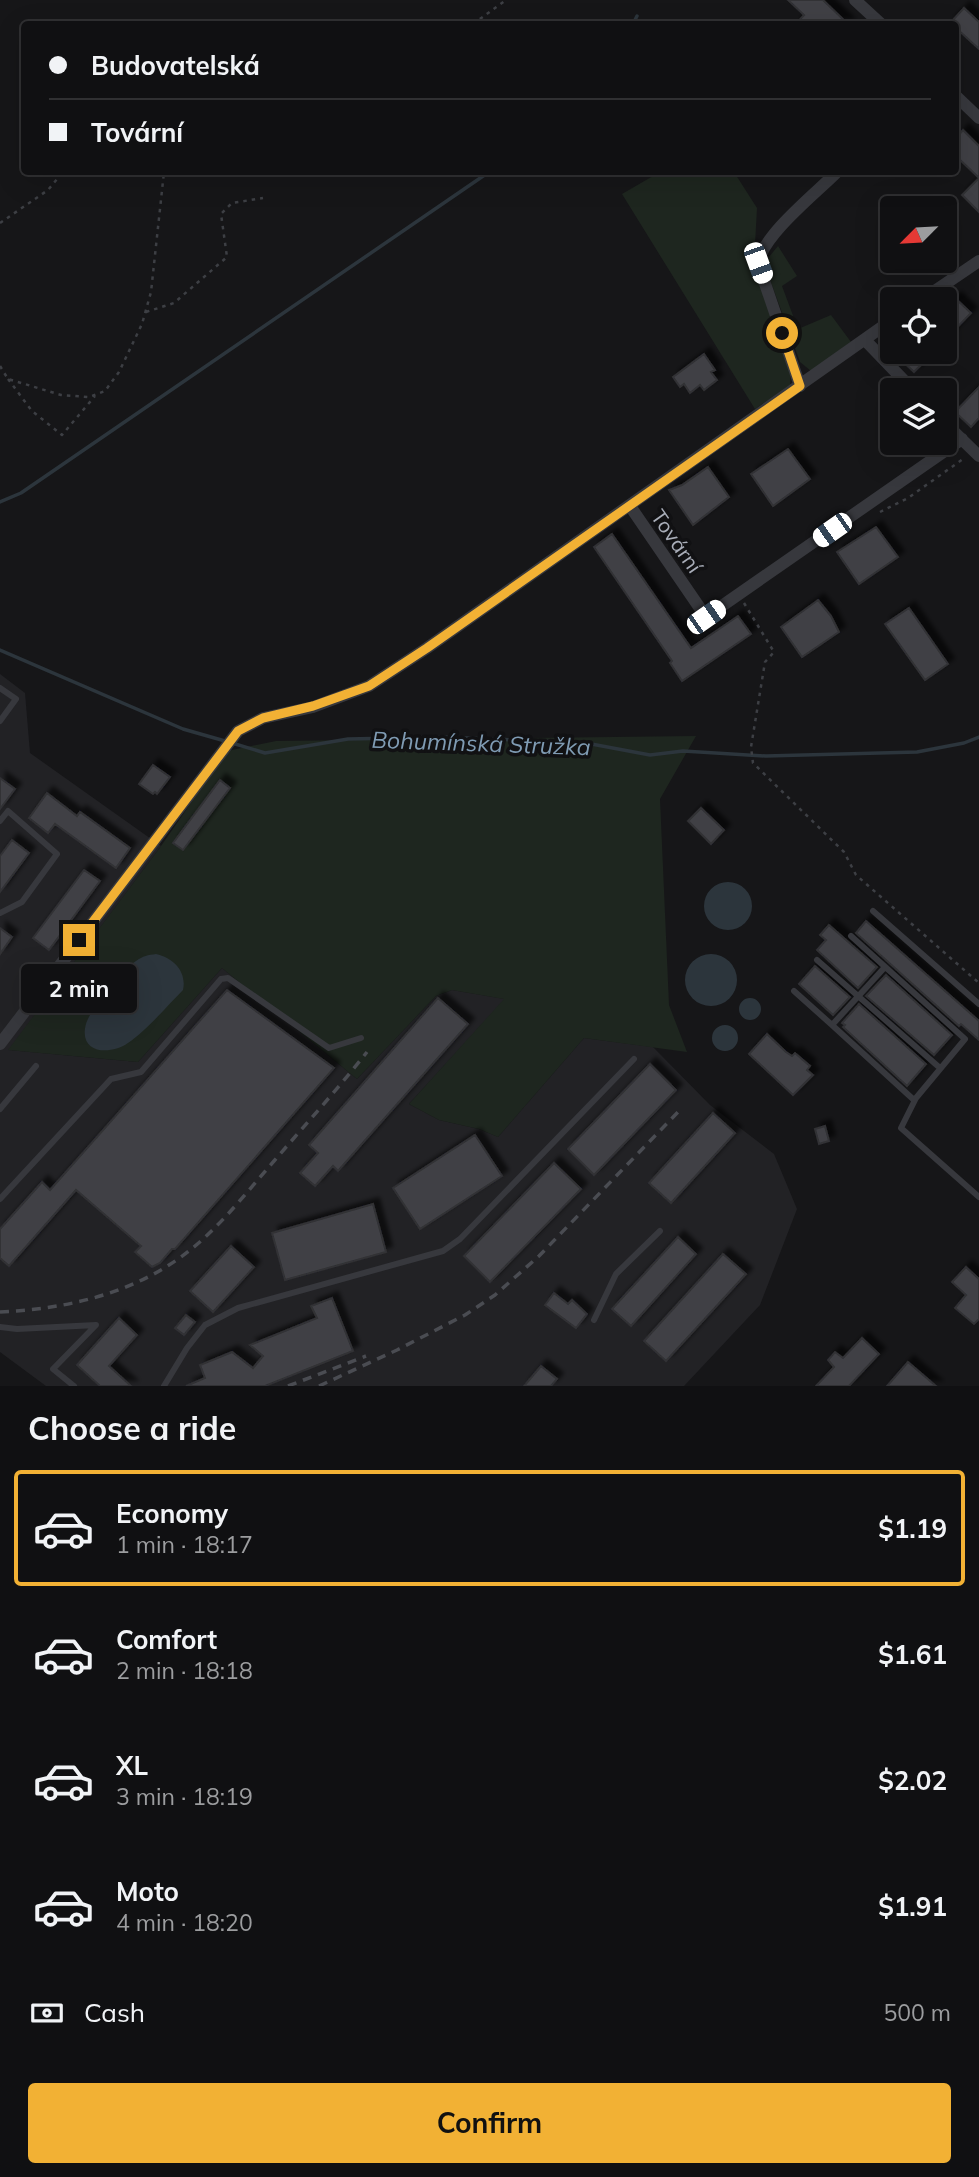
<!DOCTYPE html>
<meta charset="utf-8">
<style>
body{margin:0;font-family:Mulish,sans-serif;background:#19191b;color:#f1f3f6;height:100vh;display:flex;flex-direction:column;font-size:26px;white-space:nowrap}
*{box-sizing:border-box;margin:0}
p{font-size:23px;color:#9c9d9f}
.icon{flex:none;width:38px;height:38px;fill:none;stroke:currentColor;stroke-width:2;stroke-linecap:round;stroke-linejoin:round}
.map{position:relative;height:1386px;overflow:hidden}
.details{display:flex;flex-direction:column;background:#101012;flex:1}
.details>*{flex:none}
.banner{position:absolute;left:21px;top:21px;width:938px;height:154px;border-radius:7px;box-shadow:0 7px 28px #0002,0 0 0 2px #303032;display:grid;align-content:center;height:154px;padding:0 28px;background:#101012}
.needle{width:46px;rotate:246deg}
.controls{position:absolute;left:880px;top:196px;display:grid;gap:14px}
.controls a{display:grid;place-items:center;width:77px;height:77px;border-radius:7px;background:#101012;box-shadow:0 7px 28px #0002,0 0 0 2px #303032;font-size:35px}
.end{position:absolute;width:32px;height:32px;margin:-16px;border:9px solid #f2b134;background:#111;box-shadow:0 0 0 4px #111}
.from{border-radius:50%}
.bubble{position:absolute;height:49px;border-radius:7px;background:#101012;box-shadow:0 7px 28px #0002,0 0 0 2px #303032;font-size:23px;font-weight:700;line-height:49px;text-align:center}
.car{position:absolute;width:21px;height:42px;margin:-21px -10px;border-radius:9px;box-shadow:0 0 5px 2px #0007;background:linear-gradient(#fff 24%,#345 0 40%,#fff 0 76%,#345 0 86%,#fff 0)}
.banner b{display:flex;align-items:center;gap:24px;height:66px;font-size:26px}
.banner b+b{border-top:2px solid #303032}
.banner i{width:18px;height:18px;background:#f1f3f6}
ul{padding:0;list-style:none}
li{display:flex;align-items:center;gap:21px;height:116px;margin:0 14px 10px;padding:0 14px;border:4px solid transparent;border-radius:7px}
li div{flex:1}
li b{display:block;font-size:26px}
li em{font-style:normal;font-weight:700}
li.active{border-color:#f2b134}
li>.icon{width:63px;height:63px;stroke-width:1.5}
h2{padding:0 28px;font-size:32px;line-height:84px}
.pay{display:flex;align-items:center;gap:18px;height:77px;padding:0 28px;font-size:26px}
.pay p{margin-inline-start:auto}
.primary-button{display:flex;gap:14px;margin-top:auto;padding:14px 28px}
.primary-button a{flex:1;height:80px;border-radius:7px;background:#f2b134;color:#111;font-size:28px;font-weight:700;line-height:80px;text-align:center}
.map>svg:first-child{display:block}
.built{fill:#222225}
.green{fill:#1e261f}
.water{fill:#2c353c}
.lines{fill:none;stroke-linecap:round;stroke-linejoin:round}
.stream{stroke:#2c353c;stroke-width:3.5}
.building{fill:#404145;stroke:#303034;stroke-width:2;filter:url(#shadow)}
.path{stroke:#3d3f44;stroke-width:2.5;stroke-dasharray:3.5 5;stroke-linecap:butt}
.service{stroke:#37383d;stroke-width:6}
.minor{stroke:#37383d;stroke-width:12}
.rail{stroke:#4a4c52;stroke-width:3.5;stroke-dasharray:9 7;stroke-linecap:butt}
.route{stroke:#f2b134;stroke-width:9}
.labels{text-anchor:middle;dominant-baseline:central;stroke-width:7;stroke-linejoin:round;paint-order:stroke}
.street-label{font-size:21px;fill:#a8adb8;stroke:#111113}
.water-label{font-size:23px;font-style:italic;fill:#7f9bb3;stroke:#111113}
</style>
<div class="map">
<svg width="979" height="1386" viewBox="0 0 979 1386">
<defs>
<filter id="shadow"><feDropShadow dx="6" dy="-6" stdDeviation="2" flood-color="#0009"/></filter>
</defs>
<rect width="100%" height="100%" fill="#161618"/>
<path class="built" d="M0 674 25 693 30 753 161 846 9 1050 138 1062 222 968 357 1079 436 996 452 990 505 999 409 1104 439 1120 479 1129 498 1137 584 1038 653 1047 710 1105 774 1154 797 1209 760 1305 684 1386H46L0 1352Z"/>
<path class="green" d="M660 172H734L757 208 754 263 791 367 790 385 755 409 622 194Z
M778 246 797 276 782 286 798 329 831 315 851 342 811 371 800 362 764 263Z
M696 736 660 799 669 1005 687 1052 584 1038 498 1137 479 1129 439 1120 409 1104 504 999 452 990 436 996 357 1079 222 968 138 1062 8 1050 161 846 227 751 276 741Z"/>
<path class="water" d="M704 906a24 24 0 1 1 48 0a24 24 0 1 1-48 0Z
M156 954C174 958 187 972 183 990 167 1006 146 1031 128 1043 109 1056 78 1053 86 1024 89 1011 124 968 136 961 143 956 148 955 156 954Z
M685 980a26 26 0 1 1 52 0a26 26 0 1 1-52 0Z
M739 1009a11 11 0 1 1 22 0a11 11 0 1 1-22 0Z
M712 1038a13 13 0 1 1 26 0a13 13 0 1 1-26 0Z"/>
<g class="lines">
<path class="stream" d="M633 24 637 16
M0 502 21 493 489 172
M0 650 183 729 225 741
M232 743 265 753 348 739 444 737 586 743 650 755 683 751 766 756 917 752 964 743 979 737"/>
</g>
<path class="building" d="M788 0H823L848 24H796L804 15Z
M964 8 979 22V49L956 28V24L950 23Z
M963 130 979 146V212L962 195 979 178 956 156V138Z
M955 298 971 313 945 340V309Z
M905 352H934L914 372 899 358Z
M704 354 715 370 711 372 717 380 704 390 700 385 690 393 684 384 680 387 673 377Z
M979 387V418L971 427 955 412Z
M788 449 810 479 773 506 751 474Z
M708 467 729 497 693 525 669 490 682 485Z
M876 527 898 557 859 584 837 552Z
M612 534 691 648 738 616 751 634 682 681 670 663 672 661 594 547Z
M818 600 831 616 839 632 802 657 781 627Z
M909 608 948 664 925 680 885 624Z
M153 765 170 777 157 794 155 792 153 794 139 784Z
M0 778 15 789 0 809Z
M220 780 230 788 183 850 173 843Z
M47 793 77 816 80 812 130 848 116 868 55 824 48 833 29 818Z
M701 808 724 830 711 844 688 821Z
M12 840 29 853 0 892V856Z
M84 870 100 881 49 950 33 938Z
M866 921 979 1021V1040L961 1024 959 1026 856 933Z
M829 925 877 967 858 988 817 950 826 940 820 935Z
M0 928 12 937 0 954Z
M815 966 850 997 833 1015 799 984Z
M886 975 952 1035 934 1055 866 996Z
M227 990 334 1068 175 1249H172L160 1263 152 1267 135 1252 141 1246 76 1190 9 1266 0 1258V1229L42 1182 50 1190Z
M438 998 468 1024 338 1171 333 1166 315 1186 300 1173 318 1153 309 1145Z
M859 1004 926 1064 907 1086 843 1027 845 1025 842 1023Z
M767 1034 786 1052 792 1056 795 1053 810 1066 807 1070 813 1075 793 1095 749 1054Z
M650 1064 676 1090 594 1175 568 1149Z
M713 1113 735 1133 671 1203 649 1183Z
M825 1126 829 1141 819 1144 815 1129Z
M475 1135 502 1176 420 1229 393 1188Z
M554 1163 581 1189 490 1282 464 1256Z
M373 1204 386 1252 285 1280 272 1233Z
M678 1237 696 1254 631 1326 612 1309Z
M231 1246 254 1267 213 1312 190 1291Z
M723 1254 746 1274 666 1361 644 1341Z
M966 1267 979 1279V1319L974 1324 955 1308 966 1295 952 1282Z
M554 1293 568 1304 572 1300 587 1314 576 1328 545 1305Z
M332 1298 353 1351 265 1386H186L205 1378 200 1365 232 1352 253 1368 263 1356 250 1345 317 1318 311 1306Z
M186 1315 195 1322 184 1335 175 1328Z
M119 1318 137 1335 109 1366 131 1386H100L77 1365Z
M862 1338 879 1354 849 1386H816L834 1367 828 1360 835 1352 843 1358Z
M908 1362 936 1386H887Z
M541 1366 557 1379 551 1386H524Z"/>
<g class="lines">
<path class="path" d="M473 24 506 0
M0 223 48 190 63 172
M146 312 174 303 227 257 221 214 232 203 263 198
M0 366 8 379 61 395 89 397 105 391 119 372 142 324 151 292 164 172
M8 379 32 411 62 435 95 396
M880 512 908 498 963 459
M744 603 774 652 765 662 751 747 753 763 844 852 856 875 979 983"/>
<path class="service" d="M0 688 16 699 0 721
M0 821 8 811 57 854 22 902 0 913
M873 911 979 1004
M851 936 965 1039 916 1098 901 1128 979 1197
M817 960 940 1068
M885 967 832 1025 914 1100
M794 991 832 1025
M0 1109 36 1066
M0 1199 111 1079 141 1072 221 979 228 978 329 1048 361 1038
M594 1320 616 1274 660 1231
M0 1327 17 1329 96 1325 53 1369 74 1386
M164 1386 187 1348 205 1325 238 1308 443 1251 460 1239 634 1059"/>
<path class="minor" d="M855 0 881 24
M956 96 979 118
M923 299 979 261
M865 340 913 390
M800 386 758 263C764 234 815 194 837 172
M945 423 979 456
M630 506 706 617 962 439
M0 1044 238 731 263 718 313 707 369 686 427 648 892 320"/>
<path class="rail" d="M0 1312C64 1309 128 1295 181 1257 217 1231 245 1194 274 1161 305 1125 337 1090 367 1052
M288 1386 366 1356
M319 1386 397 1350 465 1315 495 1295 539 1256 680 1110"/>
</g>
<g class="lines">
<path class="route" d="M79 940 238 731 263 718 313 706 369 686 427 648 800 386 782 333"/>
</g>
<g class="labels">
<g class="street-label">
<text transform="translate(677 541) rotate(55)">Tovární</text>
</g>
<g class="water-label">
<text transform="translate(481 743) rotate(2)">Bohumínská Stružka</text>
</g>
</g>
</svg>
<div class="controls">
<a><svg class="needle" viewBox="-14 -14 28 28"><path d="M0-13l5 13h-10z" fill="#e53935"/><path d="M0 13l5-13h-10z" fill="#9c9d9f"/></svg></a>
<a><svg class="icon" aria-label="locate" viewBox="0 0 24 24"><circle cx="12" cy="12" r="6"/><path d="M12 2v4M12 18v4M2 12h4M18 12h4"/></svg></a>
<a><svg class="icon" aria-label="layers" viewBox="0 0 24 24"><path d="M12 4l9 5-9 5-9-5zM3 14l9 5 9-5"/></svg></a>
</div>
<i class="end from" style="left:782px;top:333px"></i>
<i class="end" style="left:79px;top:940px"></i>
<div class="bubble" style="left:21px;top:964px;width:116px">2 min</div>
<i class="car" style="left:758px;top:263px;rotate:160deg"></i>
<i class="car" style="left:832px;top:530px;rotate:235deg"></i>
<i class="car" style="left:706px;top:617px;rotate:55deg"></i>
<div class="banner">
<b><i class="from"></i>Budovatelská</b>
<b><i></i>Tovární</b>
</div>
</div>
<section class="details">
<h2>Choose a ride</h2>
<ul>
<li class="active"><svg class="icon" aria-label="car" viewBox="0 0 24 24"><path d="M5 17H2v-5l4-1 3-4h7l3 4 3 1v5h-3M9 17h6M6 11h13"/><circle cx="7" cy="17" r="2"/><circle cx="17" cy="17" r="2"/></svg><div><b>Economy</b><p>1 min · 18:17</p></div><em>$1.19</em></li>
<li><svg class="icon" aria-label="car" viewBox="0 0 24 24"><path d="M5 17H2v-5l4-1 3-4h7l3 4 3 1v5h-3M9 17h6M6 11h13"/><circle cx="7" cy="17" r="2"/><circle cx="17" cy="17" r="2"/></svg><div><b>Comfort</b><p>2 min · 18:18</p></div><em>$1.61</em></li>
<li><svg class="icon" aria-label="car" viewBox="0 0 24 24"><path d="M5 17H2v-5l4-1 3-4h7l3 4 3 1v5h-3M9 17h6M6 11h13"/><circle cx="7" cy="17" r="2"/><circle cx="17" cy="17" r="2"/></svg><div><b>XL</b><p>3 min · 18:19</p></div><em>$2.02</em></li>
<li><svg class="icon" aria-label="car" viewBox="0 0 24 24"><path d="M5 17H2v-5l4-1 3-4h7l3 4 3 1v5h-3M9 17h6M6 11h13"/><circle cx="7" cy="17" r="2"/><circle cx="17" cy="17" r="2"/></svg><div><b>Moto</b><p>4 min · 18:20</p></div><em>$1.91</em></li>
</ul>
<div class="pay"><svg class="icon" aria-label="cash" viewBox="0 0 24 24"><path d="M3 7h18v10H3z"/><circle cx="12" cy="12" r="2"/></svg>Cash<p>500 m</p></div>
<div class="primary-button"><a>Confirm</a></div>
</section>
